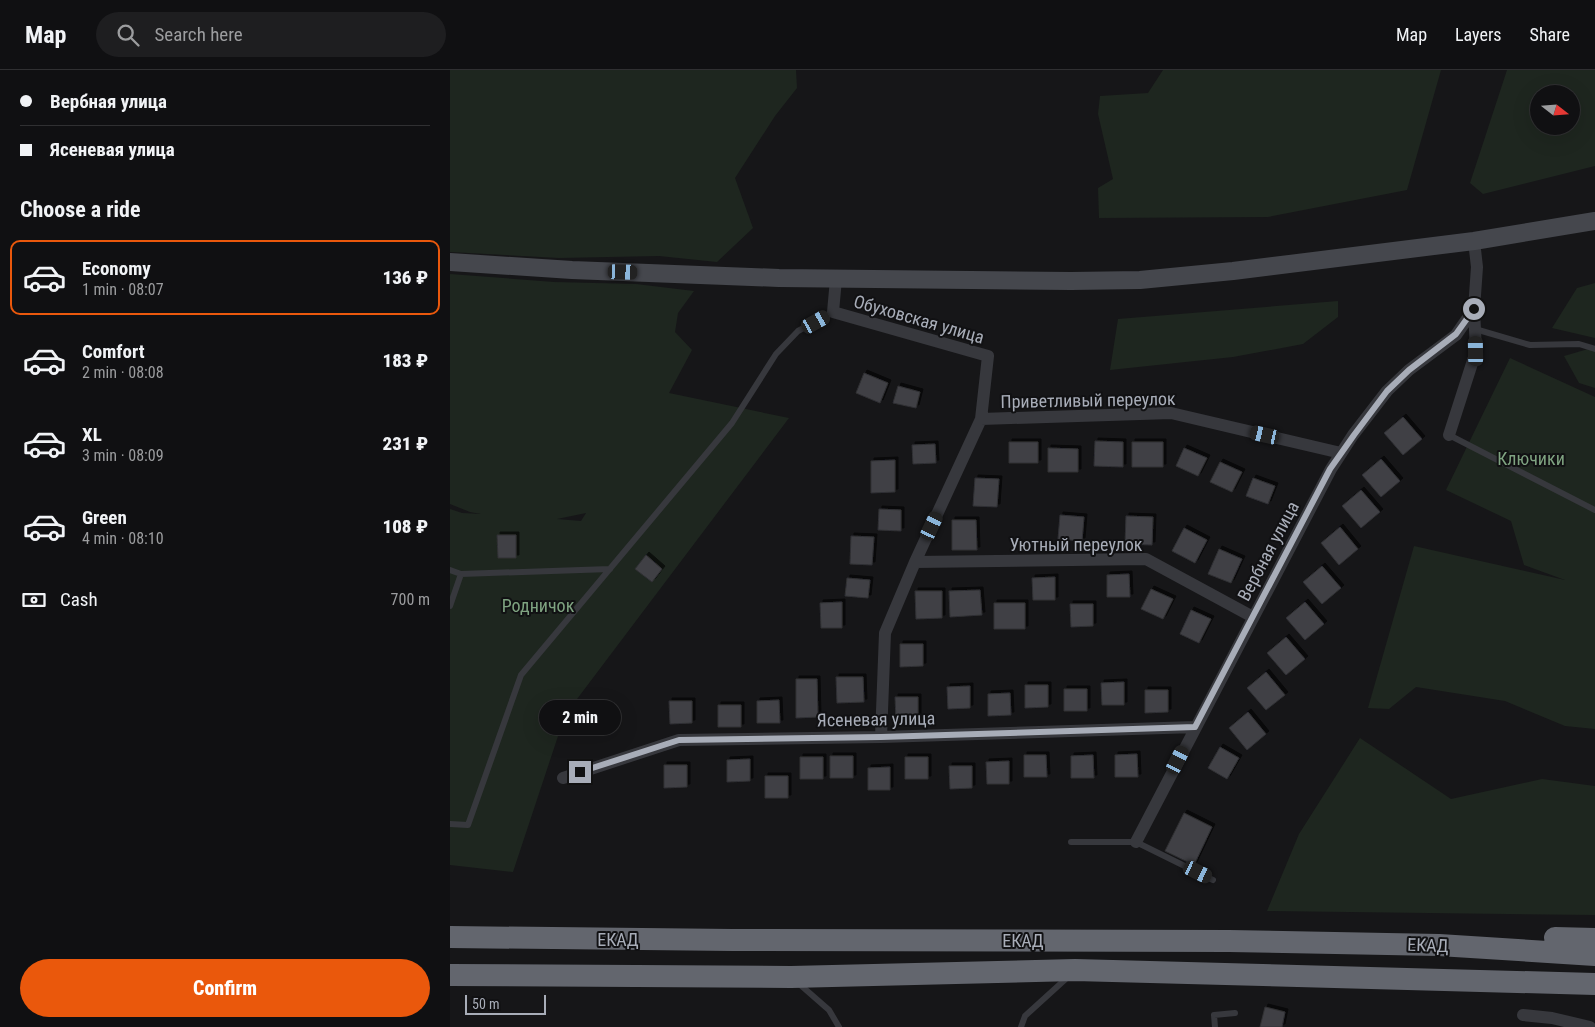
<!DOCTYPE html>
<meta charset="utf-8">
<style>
body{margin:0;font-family:"Roboto Condensed",sans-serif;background:#1e1e20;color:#f1f3f6;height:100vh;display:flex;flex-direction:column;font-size:19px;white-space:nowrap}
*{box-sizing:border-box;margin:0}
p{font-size:16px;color:#9c9d9f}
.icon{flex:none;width:28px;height:28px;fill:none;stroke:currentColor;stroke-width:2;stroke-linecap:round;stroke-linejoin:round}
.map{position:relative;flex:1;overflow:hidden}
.sheet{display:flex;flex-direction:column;background:#101012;width:450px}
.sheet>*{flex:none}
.hud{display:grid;align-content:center;height:110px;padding:0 20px;background:#101012}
.needle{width:32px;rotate:107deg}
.tools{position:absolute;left:1080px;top:15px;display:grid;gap:10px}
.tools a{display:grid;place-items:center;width:50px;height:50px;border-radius:50%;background:#101012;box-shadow:0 5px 20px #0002,0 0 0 1px #303032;font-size:25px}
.scale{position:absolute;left:15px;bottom:12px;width:81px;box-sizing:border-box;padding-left:5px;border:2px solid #a8adb8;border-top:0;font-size:14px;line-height:18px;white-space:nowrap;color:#a8adb8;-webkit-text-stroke:4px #111113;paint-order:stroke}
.end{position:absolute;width:22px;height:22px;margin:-11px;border:6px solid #a8adb8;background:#111;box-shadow:0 0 0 2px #111}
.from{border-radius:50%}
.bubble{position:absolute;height:35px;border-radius:18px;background:#101012;box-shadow:0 5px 20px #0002,0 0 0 1px #303032;font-size:16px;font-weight:800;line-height:35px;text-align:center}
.car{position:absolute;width:15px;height:30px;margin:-15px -8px;border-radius:6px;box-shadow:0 0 4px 1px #0007;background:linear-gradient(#222 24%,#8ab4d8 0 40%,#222 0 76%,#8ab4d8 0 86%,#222 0)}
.hud b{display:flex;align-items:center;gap:18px;height:48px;font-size:19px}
.hud b+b{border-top:1px solid #303032}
.hud i{width:12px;height:12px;background:#f1f3f6}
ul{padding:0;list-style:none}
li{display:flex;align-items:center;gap:15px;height:75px;margin:0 10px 8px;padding:0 10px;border:2px solid transparent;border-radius:10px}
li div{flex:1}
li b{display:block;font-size:19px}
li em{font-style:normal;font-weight:800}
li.active{border-color:#ea580c}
li>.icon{width:45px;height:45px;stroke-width:1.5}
h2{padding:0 20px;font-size:22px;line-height:60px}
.pay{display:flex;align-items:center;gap:12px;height:55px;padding:0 20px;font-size:19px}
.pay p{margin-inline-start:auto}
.primary-button{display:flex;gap:10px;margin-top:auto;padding:10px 20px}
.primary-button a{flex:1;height:58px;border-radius:30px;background:#ea580c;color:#fff;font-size:20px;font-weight:800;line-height:58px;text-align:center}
header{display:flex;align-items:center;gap:30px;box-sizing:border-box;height:70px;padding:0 25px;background:#101012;border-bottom:1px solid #303032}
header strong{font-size:24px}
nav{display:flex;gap:28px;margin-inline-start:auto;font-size:18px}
.search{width:350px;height:45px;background:#1e1e20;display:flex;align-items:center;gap:12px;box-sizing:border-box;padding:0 18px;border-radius:28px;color:#9c9d9f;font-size:19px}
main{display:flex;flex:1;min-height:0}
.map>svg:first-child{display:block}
.green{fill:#1e261f;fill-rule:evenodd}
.building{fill:#404145;stroke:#303034;filter:url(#shadow)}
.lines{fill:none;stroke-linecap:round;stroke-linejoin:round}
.lane{stroke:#37383d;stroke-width:6}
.street{stroke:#37383d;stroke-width:12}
.secondary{stroke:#45474d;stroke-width:18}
.highway{stroke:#63666e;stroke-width:22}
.route{stroke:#a8adb8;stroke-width:6}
.labels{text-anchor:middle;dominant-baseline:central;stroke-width:4;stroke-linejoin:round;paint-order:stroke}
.street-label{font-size:18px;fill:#a8adb8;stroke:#111113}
.park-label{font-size:18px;fill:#7fa381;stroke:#111113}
</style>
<header>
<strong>Map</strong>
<div class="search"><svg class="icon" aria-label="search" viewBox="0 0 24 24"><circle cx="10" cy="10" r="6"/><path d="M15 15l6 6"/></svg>Search here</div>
<nav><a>Map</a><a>Layers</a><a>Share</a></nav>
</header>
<main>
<section class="sheet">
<div class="hud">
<b><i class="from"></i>Вербная улица</b>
<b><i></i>Ясеневая улица</b>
</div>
<h2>Choose a ride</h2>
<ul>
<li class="active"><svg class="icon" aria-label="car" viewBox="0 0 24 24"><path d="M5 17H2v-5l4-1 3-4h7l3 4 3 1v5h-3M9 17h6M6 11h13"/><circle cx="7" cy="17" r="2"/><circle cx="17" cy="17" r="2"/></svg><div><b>Economy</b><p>1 min · 08:07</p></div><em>136 ₽</em></li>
<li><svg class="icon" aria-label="car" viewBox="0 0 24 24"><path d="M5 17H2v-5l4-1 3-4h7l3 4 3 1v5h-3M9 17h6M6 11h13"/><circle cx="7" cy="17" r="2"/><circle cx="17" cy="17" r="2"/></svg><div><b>Comfort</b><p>2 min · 08:08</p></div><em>183 ₽</em></li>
<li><svg class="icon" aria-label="car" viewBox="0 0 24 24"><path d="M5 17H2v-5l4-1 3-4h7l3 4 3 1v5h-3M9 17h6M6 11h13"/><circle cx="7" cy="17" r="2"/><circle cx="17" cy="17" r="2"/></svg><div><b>XL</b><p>3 min · 08:09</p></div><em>231 ₽</em></li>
<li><svg class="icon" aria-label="car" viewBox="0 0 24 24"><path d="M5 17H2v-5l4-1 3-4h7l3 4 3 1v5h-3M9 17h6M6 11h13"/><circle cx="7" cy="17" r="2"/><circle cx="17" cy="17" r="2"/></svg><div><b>Green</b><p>4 min · 08:10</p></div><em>108 ₽</em></li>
</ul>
<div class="pay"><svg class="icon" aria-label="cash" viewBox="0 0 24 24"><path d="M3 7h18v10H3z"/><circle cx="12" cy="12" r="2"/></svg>Cash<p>700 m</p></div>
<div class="primary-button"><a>Confirm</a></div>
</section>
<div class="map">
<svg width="1145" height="957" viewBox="0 0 1145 957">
<defs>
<filter id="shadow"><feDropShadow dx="3" dy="-3" stdDeviation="0" flood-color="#0009"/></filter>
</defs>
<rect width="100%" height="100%" fill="#161618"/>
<path class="green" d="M0 0H346L347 18 325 46 285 108 303 158 267 192 209 186 109 188 0 182Z
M713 0H991L957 120 818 147 649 148 648 118 663 109 648 44 650 26 698 23Z
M1057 0H1145V96L1033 124 1020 113ZM1089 24H1121V56H1089Z
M0 204 104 212 186 214 244 221 228 243 225 262 242 280 219 323 339 348 115 645 63 802 0 795V439L12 443 31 444 20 442 0 434ZM136 443 131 451 107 449Z
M1145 213V268L1102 258 1127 218Z
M888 231V247L853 274 783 287 660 300 668 249Z
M1145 277V318L1129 313 1114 286Z
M1060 288 1145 327V659L1115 656 1055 631 966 617 939 639 918 638 964 476 1115 510 1074 495 1061 451 996 420Z
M910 668 1001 729 1092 709 1145 716V845L817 841 849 764Z"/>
<path class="building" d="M414 303 438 313 430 333 406 323Z
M448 316 470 322 466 338 443 333Z
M953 347 972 369 953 385 934 363Z
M645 371 673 372V397L644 396Z
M559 372H588V393H559Z
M682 372H713V397H682Z
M485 374 486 393 463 394 462 375Z
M598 378 628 379V402H598Z
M734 378 757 388 748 406 726 396Z
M931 389 950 411 931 427 912 405Z
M445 390V422L421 423V391Z
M770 392 792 402 782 422 760 412Z
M525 408 549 409 547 437 523 436Z
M803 408 825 416 818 434 796 426Z
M911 420 930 442 911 458 892 436Z
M429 439 451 440V461L428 460Z
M610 445 634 447 632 471 608 469Z
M676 446 703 447 702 475 675 474Z
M502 450H526L527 480H502Z
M890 457 908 479 889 495 871 473Z
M734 458 757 470 745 493 722 481Z
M47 465H66V488H48Z
M401 466 424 467 422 495 400 494Z
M769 479 792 489 781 513 758 504Z
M196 485 212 499 202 512 185 499Z
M872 496 891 518 872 534 853 512Z
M679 504 680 527H657V505Z
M605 507V530H583L582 508Z
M397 508 420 510 418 528 395 526Z
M701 519 723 529 713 549 691 539Z
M530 520 532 545 500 547 499 521Z
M465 521H492V548L466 549Z
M392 532V558H371L370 533Z
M855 532 874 554 855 570 836 548Z
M544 533H575V559H544Z
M620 534H643V556L621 557Z
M741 540 761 549 749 573 730 564Z
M836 567 855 589 836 605 817 583Z
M450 574H473V596L450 597Z
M816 602 835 625 816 640 797 618Z
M386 607H413L414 632 387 633Z
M346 609H367L368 647 346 648Z
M674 612V635H652L651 613Z
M575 615H598V637L575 638Z
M520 616V638L498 639 497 617Z
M614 619H637V641H614Z
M695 620H718V642L695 643Z
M560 623 561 645 538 646V624Z
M445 627H468V649L446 650Z
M329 630 330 653H307V631Z
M219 631H242V653L220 654Z
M268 635H291V657H268Z
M798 642 816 664 797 680 779 658Z
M770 677 789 688 777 709 758 698Z
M687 684 688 707H665V685Z
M574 685H596L597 707H574Z
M643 685 644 708H621V686Z
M380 686H403V708H380Z
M350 687H373V709H350Z
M455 687H478V709H455Z
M300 689V711L277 712V690Z
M559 691V714H537L536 692Z
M214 695H237V717L214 718Z
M499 696H522V718L500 719Z
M440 697V720H418V698Z
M315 706H338V728H315Z
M734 743 762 757 744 795 715 781Z
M815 937 835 942 832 957H810Z"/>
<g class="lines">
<path class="lane" d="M1025 259 1080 275 1129 274 1145 279
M999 365 1145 440
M0 500 11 504 160 499
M0 536 11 504
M0 754 18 755 71 605 282 353 326 284 348 261 383 242
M621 772H686L763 810
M347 912 379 940 389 957
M571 957 575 946 619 906
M765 957 764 945 785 943"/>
<path class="street" d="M386 209 383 242 538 286 531 349 465 492 435 563 431 667
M531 349 721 343 891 383
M999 365 1026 281 1024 239 1027 197 1024 171
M465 492 696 489 803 547
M113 708 229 670 431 667 745 657
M686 772 881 399 903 365 937 321 959 300 1006 265 1024 239
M1073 945 1102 948 1140 957"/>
<path class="secondary" d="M0 192 122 200 329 208 621 211 690 210 783 201 1024 171 1145 151"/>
<path class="highway" d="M0 867 282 870 779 871 989 875 1145 885
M1105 868 1145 869
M0 905 341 907 625 900 1145 914"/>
</g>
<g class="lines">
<path class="route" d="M130 702 229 670 431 667 745 657 880 399 904 365 937 321 959 300 1006 264 1024 239"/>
</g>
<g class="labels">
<g class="street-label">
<text transform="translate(469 249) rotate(16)">Обуховская улица</text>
<text transform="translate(638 330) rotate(-1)">Приветливый переулок</text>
<text x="626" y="474">Уютный переулок</text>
<text transform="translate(818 481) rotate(-62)">Вербная улица</text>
<text transform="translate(426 649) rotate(-1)">Ясеневая улица</text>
<text x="168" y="869">ЕКАД</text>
<text x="573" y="870">ЕКАД</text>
<text transform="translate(978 875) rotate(2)">ЕКАД</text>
</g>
<g class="park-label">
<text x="1081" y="388">Ключики</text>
<text x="88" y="535">Родничок</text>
</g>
</g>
</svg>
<div class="tools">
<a><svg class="needle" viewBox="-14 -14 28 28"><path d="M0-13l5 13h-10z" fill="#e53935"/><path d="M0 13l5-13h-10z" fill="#9c9d9f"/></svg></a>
</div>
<div class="scale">50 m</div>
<i class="end from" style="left:1024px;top:239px"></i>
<i class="end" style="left:130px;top:702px"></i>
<div class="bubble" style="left:89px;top:630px;width:82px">2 min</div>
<i class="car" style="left:173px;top:202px;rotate:92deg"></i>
<i class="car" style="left:366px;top:252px;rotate:61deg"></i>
<i class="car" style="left:1026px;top:281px;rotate:359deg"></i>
<i class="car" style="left:815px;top:365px;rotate:283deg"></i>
<i class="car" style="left:482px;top:456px;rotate:25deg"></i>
<i class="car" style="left:728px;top:690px;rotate:27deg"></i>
<i class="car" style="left:748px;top:802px;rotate:116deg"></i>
</div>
</main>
